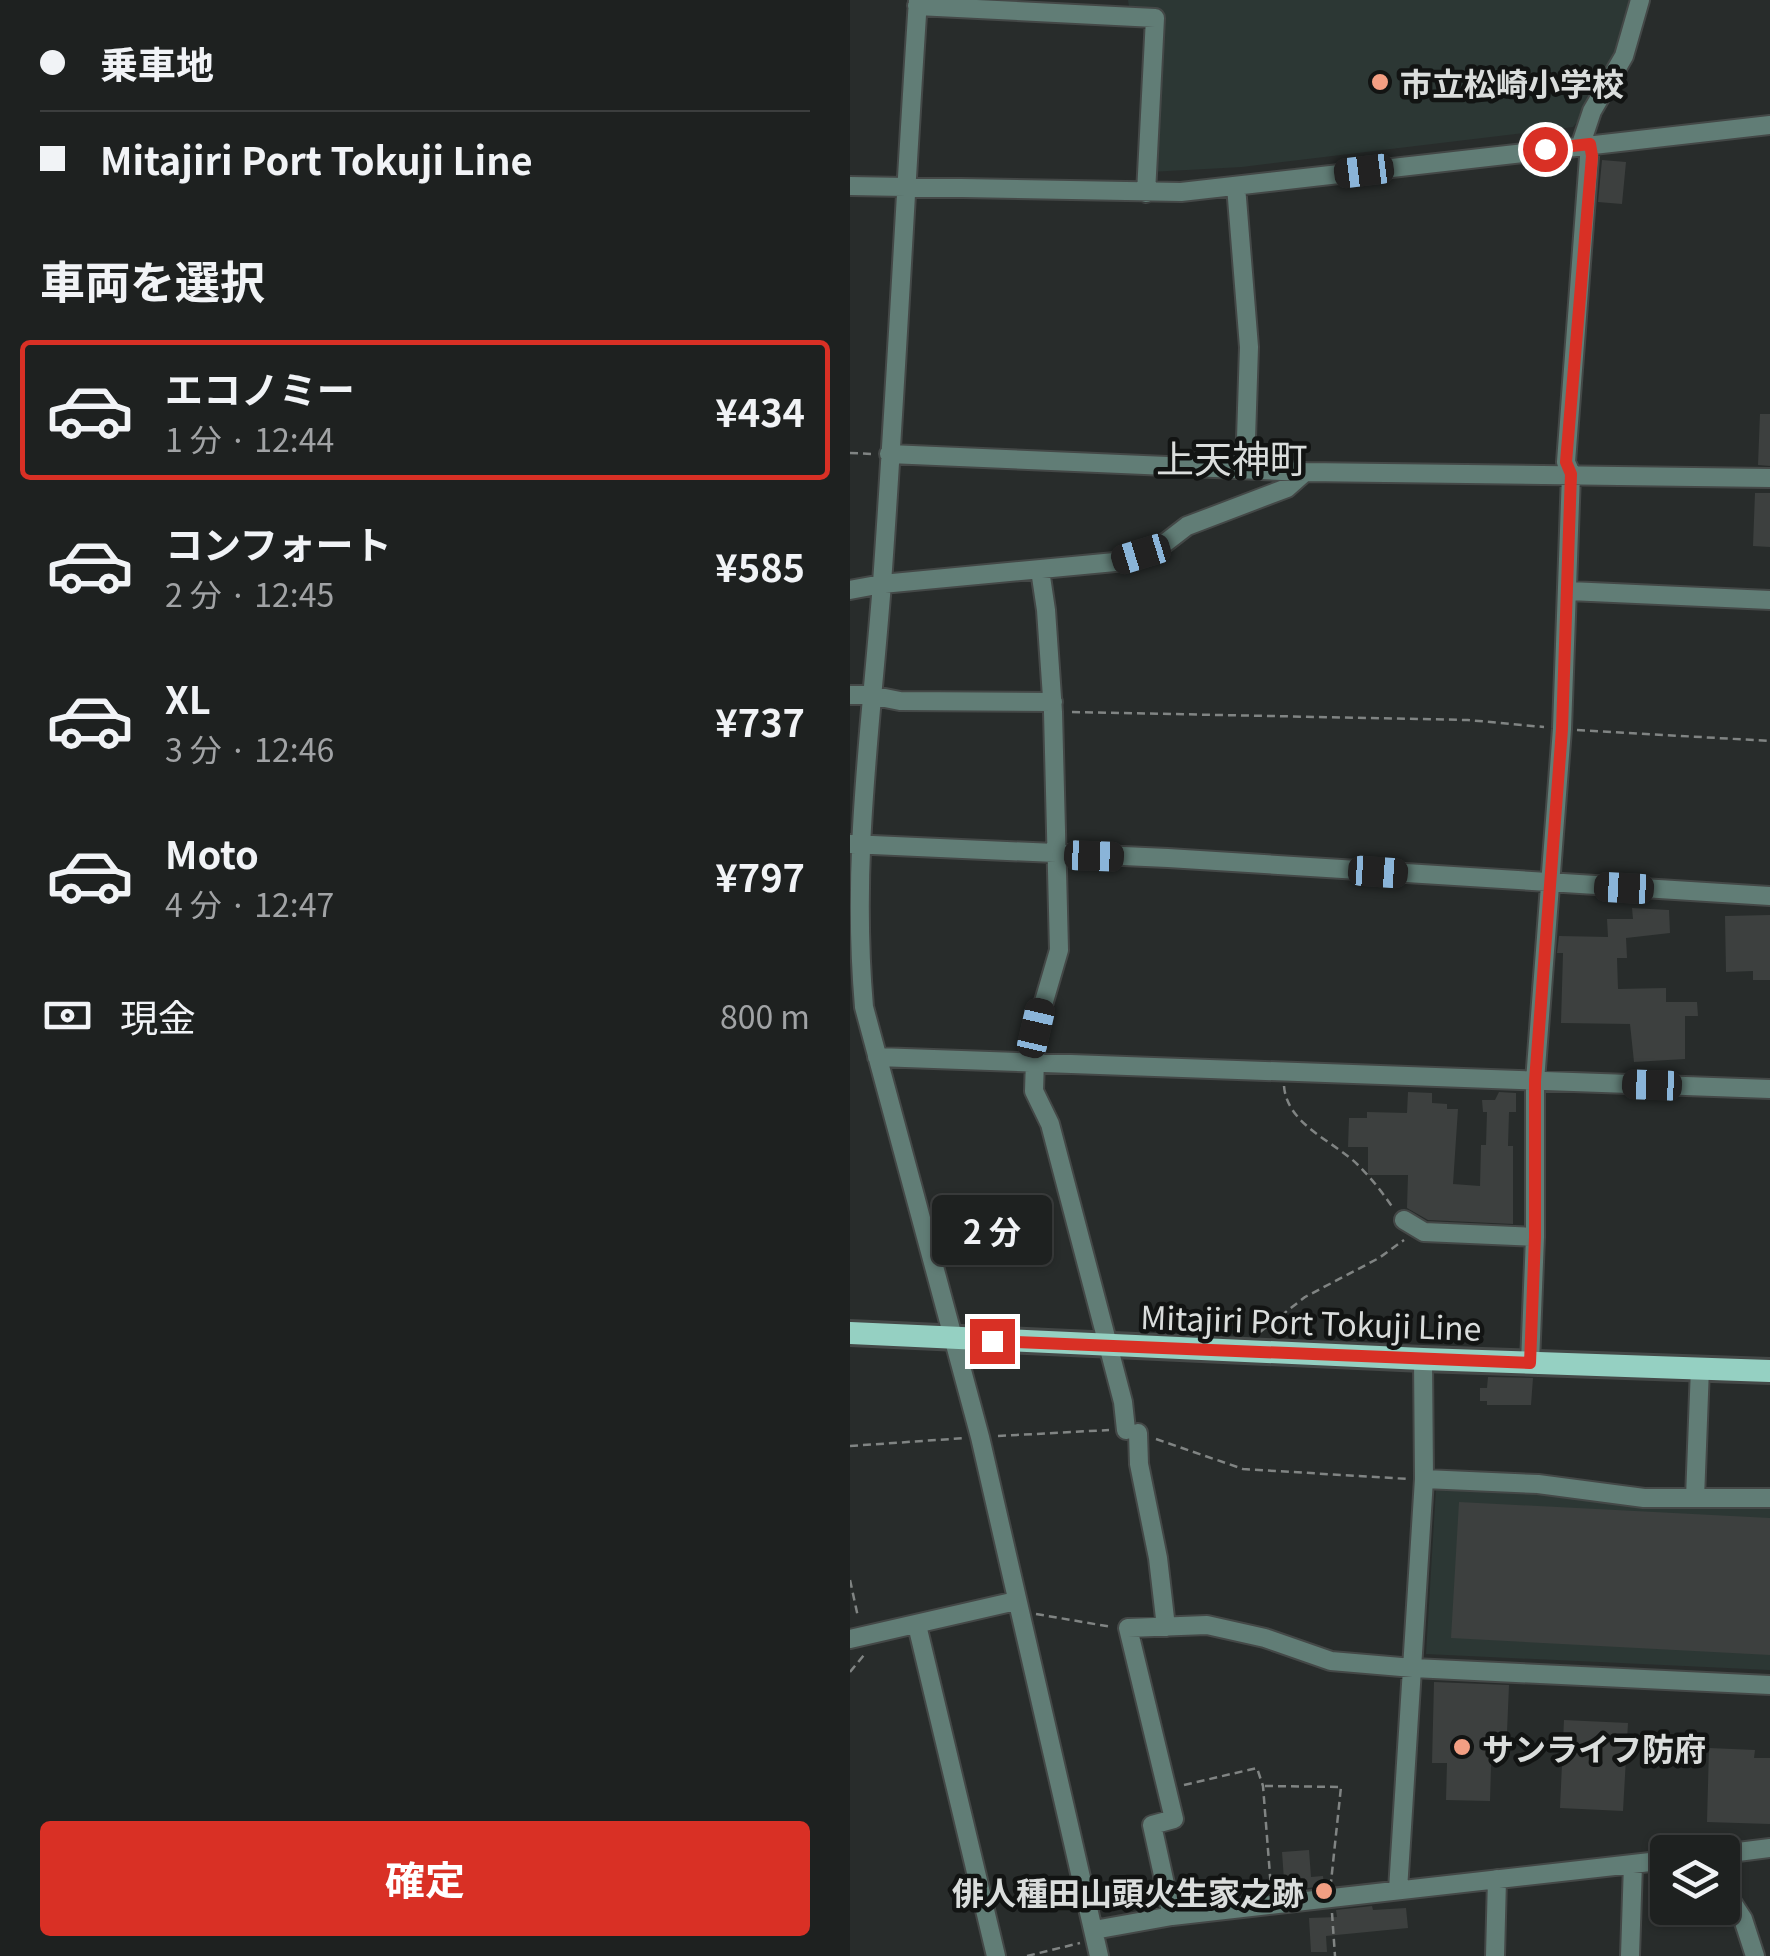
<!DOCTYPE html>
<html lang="ja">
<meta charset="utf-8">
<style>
body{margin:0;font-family:Georgia,"Noto Sans JP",serif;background:#2b2e2d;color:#f1f3f6;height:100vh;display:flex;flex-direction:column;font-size:38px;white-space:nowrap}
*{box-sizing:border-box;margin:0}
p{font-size:32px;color:#a1a3a5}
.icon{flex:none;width:55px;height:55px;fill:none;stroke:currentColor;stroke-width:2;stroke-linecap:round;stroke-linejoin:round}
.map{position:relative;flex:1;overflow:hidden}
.sheet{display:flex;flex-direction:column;background:#1e2120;width:850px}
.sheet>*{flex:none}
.top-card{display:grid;align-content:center;height:220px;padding:0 40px;background:#1e2120}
.fabs{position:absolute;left:800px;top:1835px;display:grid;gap:20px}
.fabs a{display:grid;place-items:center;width:90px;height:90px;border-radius:10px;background:#1e2120;box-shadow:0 2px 8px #0004,0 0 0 2px #3c3e3e;font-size:50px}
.end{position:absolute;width:45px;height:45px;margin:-22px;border:12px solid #d93025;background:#fff;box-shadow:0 0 0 5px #fff}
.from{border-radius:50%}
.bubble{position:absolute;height:70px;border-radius:10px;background:#1e2120;box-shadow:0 2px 8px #0004,0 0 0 2px #3c3e3e;font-size:32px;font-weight:700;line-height:70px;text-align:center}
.car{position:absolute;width:30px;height:60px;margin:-30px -15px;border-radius:12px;box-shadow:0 0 8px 2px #0007;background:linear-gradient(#222 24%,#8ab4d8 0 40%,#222 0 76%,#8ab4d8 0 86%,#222 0)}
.top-card b{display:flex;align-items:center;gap:35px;height:95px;font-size:38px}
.top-card b+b{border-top:2px solid #3c3e3e}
.top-card i{width:25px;height:25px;background:#f1f3f6}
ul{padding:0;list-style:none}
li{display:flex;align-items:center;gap:30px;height:140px;margin:0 20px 15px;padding:0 20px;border:5px solid transparent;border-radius:10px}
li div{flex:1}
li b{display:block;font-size:38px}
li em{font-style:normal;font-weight:700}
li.on{border-color:#d93025}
li>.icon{width:90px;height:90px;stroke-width:1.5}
h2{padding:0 40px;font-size:45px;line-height:120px}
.pay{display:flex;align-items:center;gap:25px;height:110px;padding:0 40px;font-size:38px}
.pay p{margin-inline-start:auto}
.primary-button{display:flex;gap:20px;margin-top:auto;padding:20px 40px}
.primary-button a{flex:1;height:115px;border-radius:10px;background:#d93025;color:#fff;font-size:40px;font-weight:700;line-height:115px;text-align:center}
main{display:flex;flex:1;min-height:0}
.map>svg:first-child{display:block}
.built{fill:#2c3734}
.building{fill:#3d403f}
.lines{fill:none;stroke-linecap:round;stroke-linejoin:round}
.minor-casing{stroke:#444847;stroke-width:22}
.major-casing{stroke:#444847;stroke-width:28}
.path{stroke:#808483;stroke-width:2.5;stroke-dasharray:8 5;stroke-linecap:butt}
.minor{stroke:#617d76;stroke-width:18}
.major{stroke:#95d0c2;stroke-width:22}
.route{stroke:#d93025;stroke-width:12}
.poi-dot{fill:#f39f83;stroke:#121413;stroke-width:4}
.labels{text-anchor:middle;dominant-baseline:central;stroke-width:9;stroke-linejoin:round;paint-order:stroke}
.poi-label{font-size:32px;font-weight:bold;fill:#dadddc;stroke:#121413;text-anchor:start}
.street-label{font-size:32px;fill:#dadddc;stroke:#121413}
.quarter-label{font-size:38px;fill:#dadddc;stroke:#121413}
</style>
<main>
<section class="sheet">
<div class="top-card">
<b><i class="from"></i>乗車地</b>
<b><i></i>Mitajiri Port Tokuji Line</b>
</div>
<h2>車両を選択</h2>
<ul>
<li class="on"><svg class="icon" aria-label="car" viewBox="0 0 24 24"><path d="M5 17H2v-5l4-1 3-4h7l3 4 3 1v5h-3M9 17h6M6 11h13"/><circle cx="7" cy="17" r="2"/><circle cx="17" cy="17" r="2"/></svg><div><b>エコノミー</b><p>1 分 · 12:44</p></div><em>¥434</em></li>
<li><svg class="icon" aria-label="car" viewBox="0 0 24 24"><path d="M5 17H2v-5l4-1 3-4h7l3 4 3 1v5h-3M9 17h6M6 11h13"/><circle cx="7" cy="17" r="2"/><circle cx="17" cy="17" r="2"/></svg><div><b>コンフォート</b><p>2 分 · 12:45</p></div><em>¥585</em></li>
<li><svg class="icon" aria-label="car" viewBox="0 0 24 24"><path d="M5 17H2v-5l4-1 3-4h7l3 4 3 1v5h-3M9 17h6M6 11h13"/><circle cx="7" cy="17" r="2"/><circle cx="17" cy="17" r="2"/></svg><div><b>XL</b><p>3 分 · 12:46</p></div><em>¥737</em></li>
<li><svg class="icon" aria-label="car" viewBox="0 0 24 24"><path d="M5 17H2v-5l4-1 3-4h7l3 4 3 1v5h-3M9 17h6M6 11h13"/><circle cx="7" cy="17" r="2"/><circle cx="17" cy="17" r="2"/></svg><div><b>Moto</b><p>4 分 · 12:47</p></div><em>¥797</em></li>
</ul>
<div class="pay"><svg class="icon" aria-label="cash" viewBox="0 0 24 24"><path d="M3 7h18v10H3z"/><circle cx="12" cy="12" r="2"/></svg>現金<p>800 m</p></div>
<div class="primary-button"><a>確定</a></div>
</section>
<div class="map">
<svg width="920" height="1956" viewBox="0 0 920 1956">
<rect width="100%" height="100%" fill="#282c2b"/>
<path class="built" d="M278 0H787L774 44 736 112 723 127 392 167 300 172 308 14 280 13Z
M586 1488 698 1492 841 1507H920V1670L576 1654Z"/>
<path class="building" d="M752 160 776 162 772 204 748 202Z
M910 414H920V466L908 465Z
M905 493H920V547L903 546Z
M782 908 819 910 820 933 776 938 777 958H767L768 989 816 988V1002H847L848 1016H835V1059L784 1062 780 1024 711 1023 713 953H707L709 936 758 937 757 919H783Z
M920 915V980H903V971L876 972 875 916Z
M558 1092 582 1093V1103L597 1104V1109H608L603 1184 630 1186 631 1145H636L637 1112H633L632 1100H645L649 1092 666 1093V1112H659L658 1146H663V1224L578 1220 557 1208 558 1175H518V1147H498L499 1118H517V1112L557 1113Z
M638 1377 683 1378 681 1405H637V1401H630V1388H637Z
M609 1502 920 1518V1655L601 1638Z
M584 1682 659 1685 657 1732H642L640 1801 596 1800 597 1763H582Z
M714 1720 778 1723 773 1811 710 1808Z
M859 1748 905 1750 904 1758H920V1824L857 1822Z
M459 1850 461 1877 473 1876 474 1886 426 1892V1881L434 1880 432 1852Z
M522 1906 523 1910 556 1908 558 1928 476 1936 477 1952H461L459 1918 487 1917 486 1910Z"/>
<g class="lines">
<g class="minor-casing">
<path id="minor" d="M68 0C55 194 46 389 32 583 21 728 1 860 14 1007L130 1437 249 1956
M67 6 305 18 296 193
M731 144 742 111 774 56 790 0
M0 186 331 192 920 125
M386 186 399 347 395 469
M39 454 455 472 920 478
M190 570 196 610 203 712 209 950 186 1029 184 1091 200 1124 273 1402 276 1430
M0 590 32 584 265 562 315 543 337 526 437 488 455 472
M719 591 920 600
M0 695H20L50 701 203 702
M0 844 318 858 920 896
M27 1057 920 1089
M554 1220 574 1232 685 1237
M680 1363 685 1237V1081L712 729 721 474 716 462 740 144
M288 1433 289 1464 308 1558 316 1627
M574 1479 688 1484 794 1498H920
M845 1498 850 1368
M67 1625 146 1956
M0 1639 166 1601
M872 1854 920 1848
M872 1887 893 1919 905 1956
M548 1890 574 1479 573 1359
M322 1916 302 1825 324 1819 278 1628 357 1625 415 1638 481 1661 563 1668 920 1685
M244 1930 322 1916 818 1860
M645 1956 647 1879
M780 1956 783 1864"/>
</g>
<g class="major-casing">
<path id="major" d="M0 1333 573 1359 920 1371"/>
</g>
<path class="path" d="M0 453 23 454
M222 712 618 720 694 727
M727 730 920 741
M434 1086C437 1125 484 1141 508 1165 521 1178 533 1193 543 1208
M410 1332 455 1297 529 1258 554 1240
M148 1436 259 1430
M306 1439 393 1469 558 1479
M0 1446 115 1438
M0 1580 8 1617
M186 1614 262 1627
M0 1672 14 1655
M334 1785 407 1768 413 1786 421 1888
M415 1786 491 1787 481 1882
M482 1913 485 1956
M177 1956 230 1943"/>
<use href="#minor" class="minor"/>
<use href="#major" class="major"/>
</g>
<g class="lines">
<path class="route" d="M142 1341 680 1363 685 1237V1081L712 729 721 474 716 462 742 156 740 144 695 149"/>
</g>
<g class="poi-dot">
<circle cx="530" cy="82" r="10"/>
<circle cx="612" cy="1747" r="10"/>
<circle cx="474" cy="1891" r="10"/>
</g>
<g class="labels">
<g class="poi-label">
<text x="550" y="82">市立松崎小学校</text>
<text x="632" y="1747">サンライフ防府</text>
<text x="454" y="1891" text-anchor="end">俳人種田山頭火生家之跡</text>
</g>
<g class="street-label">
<text transform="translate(461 1321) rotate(2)">Mitajiri Port Tokuji Line</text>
</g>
<g class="quarter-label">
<text x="382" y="456">上天神町</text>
</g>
</g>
</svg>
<div class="fabs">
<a><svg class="icon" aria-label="layers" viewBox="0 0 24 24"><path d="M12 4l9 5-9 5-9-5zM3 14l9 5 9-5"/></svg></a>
</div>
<i class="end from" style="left:695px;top:149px"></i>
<i class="end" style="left:142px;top:1341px"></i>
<div class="bubble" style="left:82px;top:1195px;width:120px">2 分</div>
<i class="car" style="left:514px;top:171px;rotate:263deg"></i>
<i class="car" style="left:291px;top:554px;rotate:253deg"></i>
<i class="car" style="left:244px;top:856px;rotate:92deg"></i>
<i class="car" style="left:528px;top:872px;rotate:94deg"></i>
<i class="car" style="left:774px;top:888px;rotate:273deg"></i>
<i class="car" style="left:186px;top:1028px;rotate:13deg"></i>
<i class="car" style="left:802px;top:1085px;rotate:272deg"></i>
</div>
</main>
